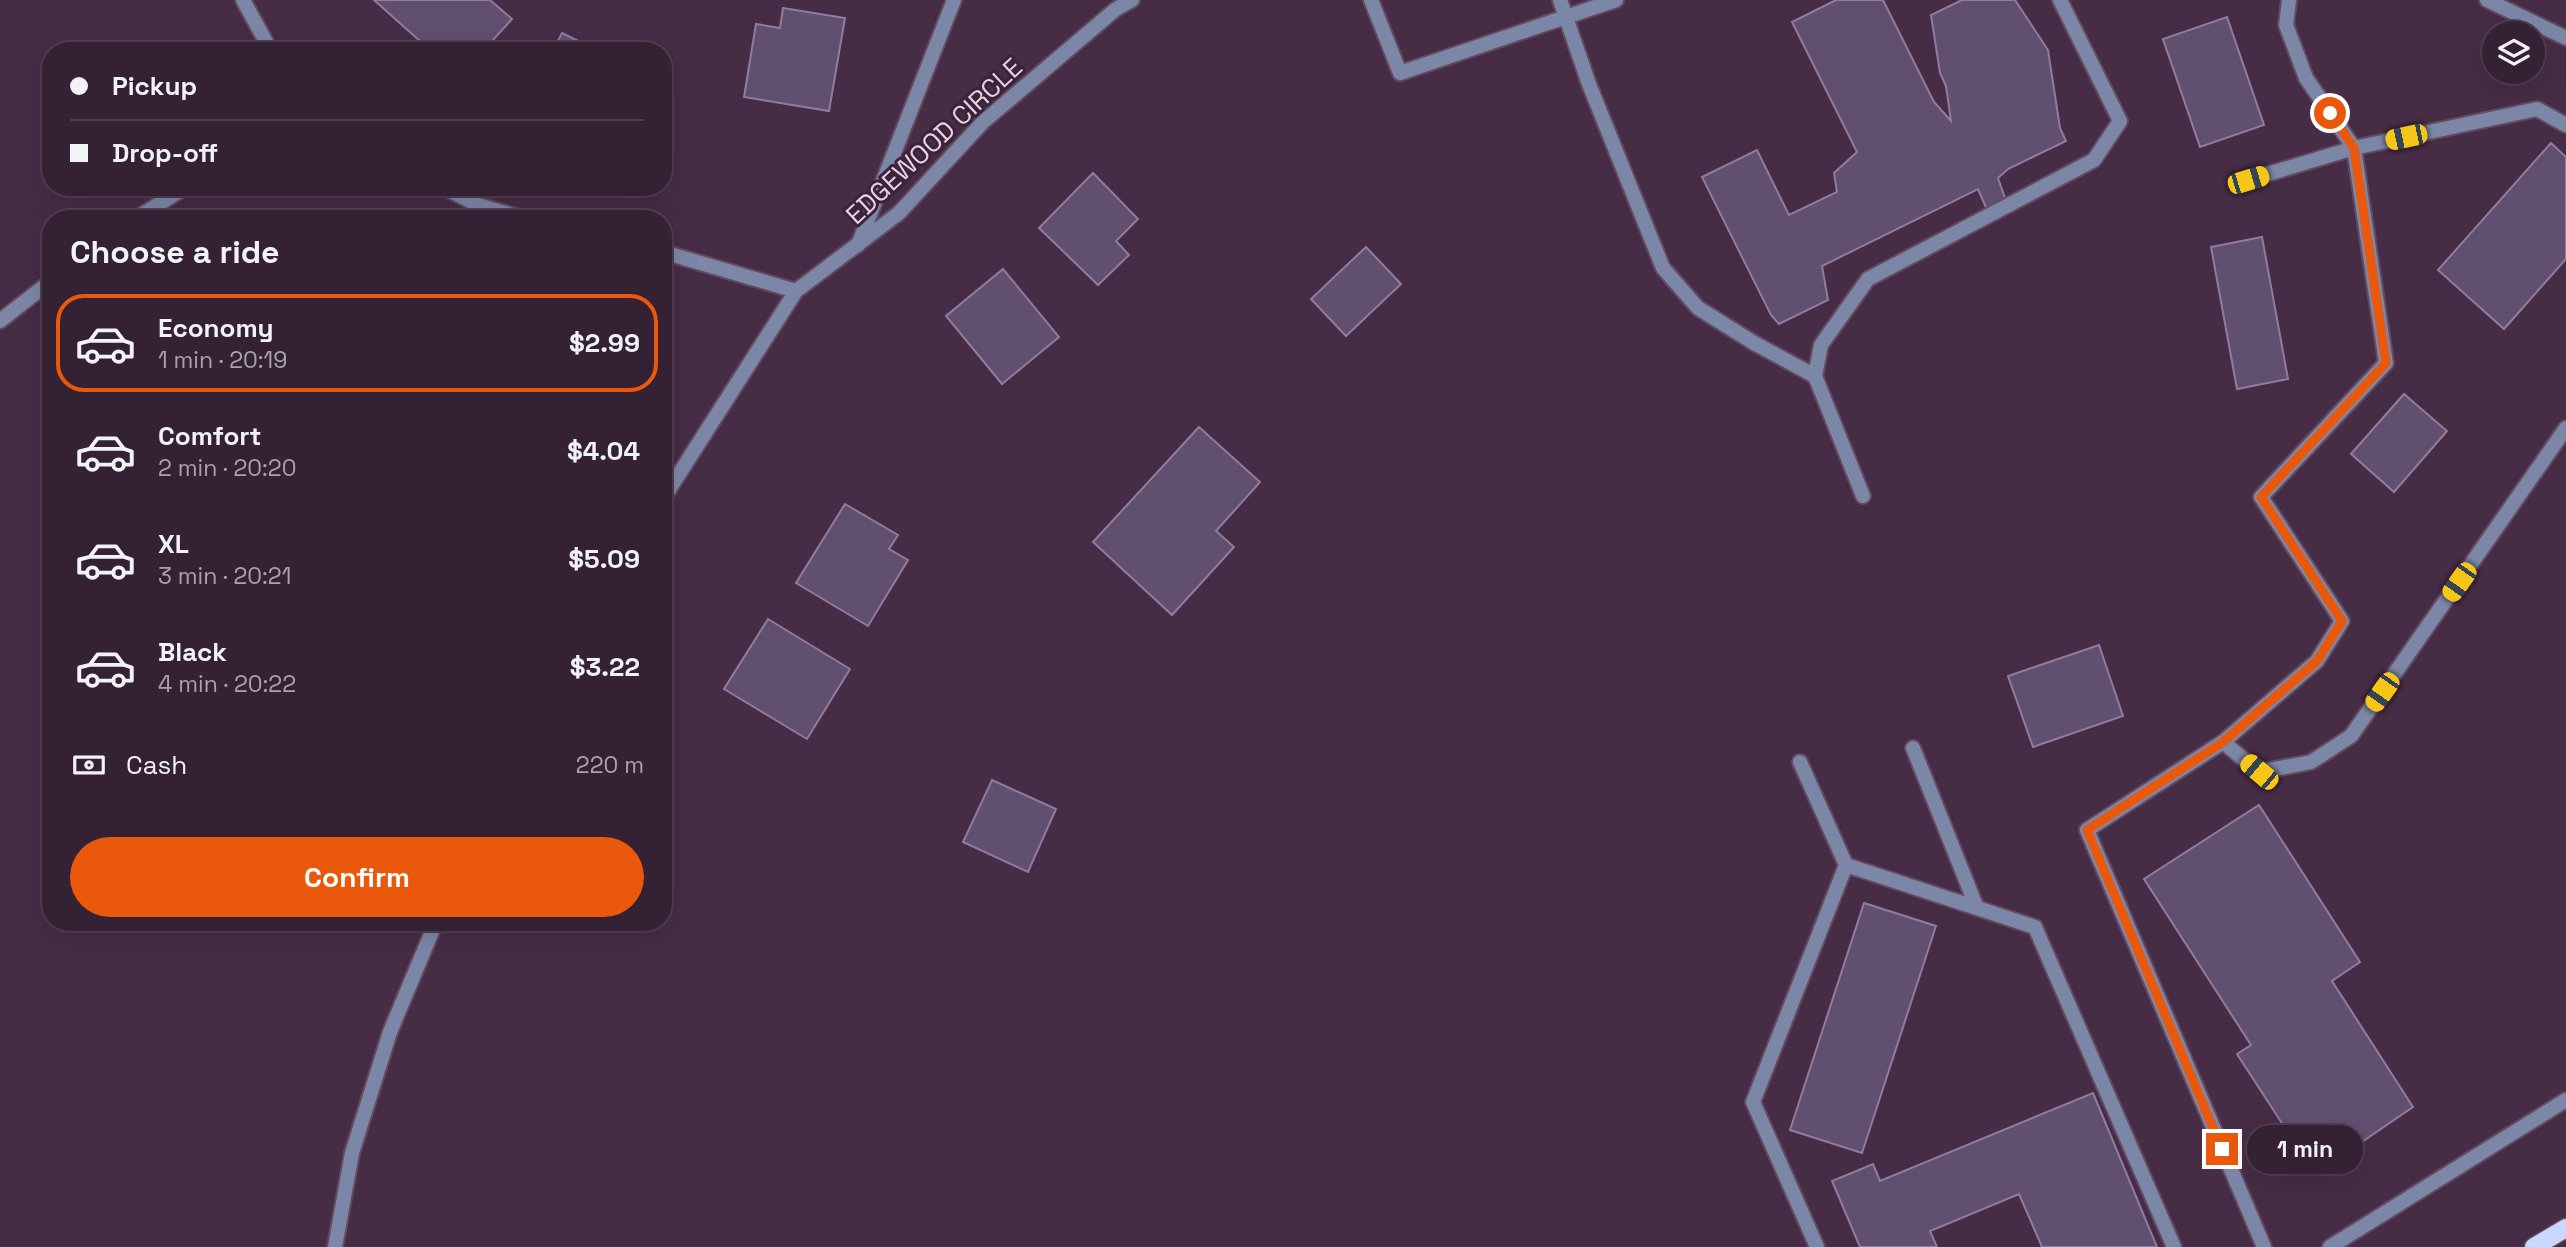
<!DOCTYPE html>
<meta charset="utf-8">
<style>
body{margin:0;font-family:"Space Grotesk",sans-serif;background:#402e40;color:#f1f3f6;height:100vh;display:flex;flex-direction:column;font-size:26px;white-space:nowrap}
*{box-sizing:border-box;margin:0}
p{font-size:23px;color:#aaa3ac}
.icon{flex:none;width:38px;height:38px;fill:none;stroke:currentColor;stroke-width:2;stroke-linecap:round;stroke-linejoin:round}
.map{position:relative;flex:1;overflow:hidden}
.details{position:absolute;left:42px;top:210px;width:630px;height:721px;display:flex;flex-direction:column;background:#352134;border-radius:28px;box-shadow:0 7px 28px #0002,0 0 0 2px #4f3e4f}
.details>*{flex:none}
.guide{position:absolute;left:42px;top:42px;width:630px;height:154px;border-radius:28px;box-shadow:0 7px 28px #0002,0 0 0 2px #4f3e4f;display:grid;align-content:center;height:154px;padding:0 28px;background:#352134}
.controls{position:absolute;left:2482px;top:21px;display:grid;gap:14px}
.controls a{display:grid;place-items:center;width:63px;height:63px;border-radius:50%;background:#352134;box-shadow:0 7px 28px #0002,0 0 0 2px #4f3e4f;font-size:35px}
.end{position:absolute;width:32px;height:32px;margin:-16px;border:9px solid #ea580c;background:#fff;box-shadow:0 0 0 4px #fff}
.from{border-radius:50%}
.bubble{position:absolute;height:49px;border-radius:24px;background:#352134;box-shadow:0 7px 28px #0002,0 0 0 2px #4f3e4f;font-size:23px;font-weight:800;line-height:49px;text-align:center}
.car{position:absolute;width:21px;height:42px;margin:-21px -10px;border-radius:9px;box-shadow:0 0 5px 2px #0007;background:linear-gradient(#f5c518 24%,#345 0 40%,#f5c518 0 76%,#345 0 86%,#f5c518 0)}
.guide b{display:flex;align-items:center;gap:24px;height:66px;font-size:26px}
.guide b+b{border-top:2px solid #4f3e4f}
.guide i{width:18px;height:18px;background:#f1f3f6}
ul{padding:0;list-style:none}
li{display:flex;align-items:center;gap:21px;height:98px;margin:0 14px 10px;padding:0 14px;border:4px solid transparent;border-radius:28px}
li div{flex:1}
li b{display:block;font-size:26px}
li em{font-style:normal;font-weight:800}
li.selected{border-color:#ea580c}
li>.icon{width:63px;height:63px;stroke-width:1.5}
h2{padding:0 28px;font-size:32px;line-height:84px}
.pay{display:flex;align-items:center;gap:18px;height:77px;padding:0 28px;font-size:26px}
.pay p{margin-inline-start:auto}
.cta{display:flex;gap:14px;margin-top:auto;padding:14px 28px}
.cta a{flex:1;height:80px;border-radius:42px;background:#ea580c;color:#fff;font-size:28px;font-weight:800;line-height:80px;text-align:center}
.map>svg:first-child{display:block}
.building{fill:#614f6f;stroke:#907c9e;stroke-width:2}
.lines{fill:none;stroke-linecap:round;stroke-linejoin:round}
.lane-casing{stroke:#634a61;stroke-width:18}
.street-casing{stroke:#634a61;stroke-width:18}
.primary-casing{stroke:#634a61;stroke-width:21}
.lane{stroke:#7c87a7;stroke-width:14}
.street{stroke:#7c87a7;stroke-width:14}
.primary{stroke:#cad8ff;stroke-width:18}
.route{stroke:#ea580c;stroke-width:9}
.labels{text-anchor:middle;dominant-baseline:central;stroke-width:6;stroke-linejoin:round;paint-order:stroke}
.street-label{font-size:26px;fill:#e5d4e3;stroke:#3c223a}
</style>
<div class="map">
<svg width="2566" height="1247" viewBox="0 0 2566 1247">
<rect width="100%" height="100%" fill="#472c45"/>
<path class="building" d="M374 0H490L512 19 483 51H431Z
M1836 0H1883L1934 102 1951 121 1946 86 1940 73 1931 15 1962 0H2015L2048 50 2060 128 2066 141 2008 169 1998 178 2006 201 1987 210 1978 189 1822 266 1828 300 1779 324 1771 315 1702 177 1757 150 1789 215 1837 192 1834 173 1857 152 1792 22Z
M783 8 845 18 829 111 744 97 756 24 780 28Z
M2227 17 2264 125 2200 147 2163 39Z
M562 33 599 51H553Z
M663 82 670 85 663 99Z
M2551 143 2566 157V259L2504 329 2438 270Z
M1093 173 1138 219 1116 241 1129 255 1098 285 1039 228Z
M2262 237 2288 379 2237 389 2211 247Z
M1366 247 1401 284 1346 336 1311 299Z
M1003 269 1059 337 1002 384 946 316Z
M2404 394 2447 431 2394 492 2351 454Z
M1199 427 1260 482 1216 531 1234 547 1172 615 1093 542Z
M845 504 898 535 889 549 908 560 868 626 796 583Z
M768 619 850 669 807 739 724 689Z
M2099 645 2123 716 2033 747 2008 676Z
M992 780 1056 809 1028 872 963 842Z
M2259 805 2360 962 2332 981 2413 1107 2315 1174 2237 1054 2251 1045 2144 879Z
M1864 903 1936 926 1862 1153 1790 1130Z
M2093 1093 2157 1247H2042L2019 1194 1930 1231 1937 1247H1860L1832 1181 1873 1164 1880 1181Z"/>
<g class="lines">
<g class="lane-casing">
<path id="lane" d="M1371 0 1400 73 1616 0
M1560 0 1589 84 1663 268 1698 308 1754 343 1815 376
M2248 180 2354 148 2306 78 2286 25 2289 0
M1863 496 1815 376 1821 345 1868 279 2094 160 2120 121 2060 0
M2223 742 2317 661 2342 621 2261 497 2386 363 2354 148 2537 109 2566 125
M1913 748 1977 908
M1800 762 1846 865
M1817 1247 1753 1102 1846 865 2035 927 2174 1247
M2264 1247 2087 830 2223 742 2259 772 2311 762 2351 736 2566 428
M2330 1247 2566 1100"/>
</g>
<g class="street-casing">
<path id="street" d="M243 0 271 51
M2487 0 2566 38
M443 187 478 205 526 219
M135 219 186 187
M858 245 954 0
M663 252 796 291
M0 321 51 281
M663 499 796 291 899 213 983 122 1116 9 1132 0
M335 1247 352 1153 390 1032 436 922"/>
</g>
<g class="primary-casing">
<path id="primary" d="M2534 1247 2566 1228"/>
</g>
<use href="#lane" class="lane"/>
<use href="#street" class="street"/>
<use href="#primary" class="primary"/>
</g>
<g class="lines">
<path class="route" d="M2222 1149 2087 830 2223 742 2317 661 2342 621 2261 497 2386 363 2354 148 2330 113"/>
</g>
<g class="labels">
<g class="street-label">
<text transform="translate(934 141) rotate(-43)">EDGEWOOD CIRCLE</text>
</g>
</g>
</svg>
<div class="controls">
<a><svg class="icon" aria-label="layers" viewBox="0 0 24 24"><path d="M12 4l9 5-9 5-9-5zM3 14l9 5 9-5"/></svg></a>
</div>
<i class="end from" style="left:2330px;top:113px"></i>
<i class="end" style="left:2222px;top:1149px"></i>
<div class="bubble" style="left:2247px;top:1125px;width:116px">1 min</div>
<i class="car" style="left:2406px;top:137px;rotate:258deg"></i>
<i class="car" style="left:2248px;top:180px;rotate:73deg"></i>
<i class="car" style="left:2459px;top:582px;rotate:215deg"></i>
<i class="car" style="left:2382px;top:692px;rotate:215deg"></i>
<i class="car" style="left:2259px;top:772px;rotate:310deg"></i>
<div class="guide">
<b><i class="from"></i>Pickup</b>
<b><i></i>Drop-off</b>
</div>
<section class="details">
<h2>Choose a ride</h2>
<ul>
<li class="selected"><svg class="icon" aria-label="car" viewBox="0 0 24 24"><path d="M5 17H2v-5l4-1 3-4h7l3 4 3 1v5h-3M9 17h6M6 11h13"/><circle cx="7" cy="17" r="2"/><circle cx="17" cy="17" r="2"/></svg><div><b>Economy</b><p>1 min · 20:19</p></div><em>$2.99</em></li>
<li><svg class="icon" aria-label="car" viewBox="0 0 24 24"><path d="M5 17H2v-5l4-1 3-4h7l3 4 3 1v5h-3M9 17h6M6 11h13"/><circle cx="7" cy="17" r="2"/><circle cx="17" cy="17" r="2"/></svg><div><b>Comfort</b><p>2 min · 20:20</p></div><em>$4.04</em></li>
<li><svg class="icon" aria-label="car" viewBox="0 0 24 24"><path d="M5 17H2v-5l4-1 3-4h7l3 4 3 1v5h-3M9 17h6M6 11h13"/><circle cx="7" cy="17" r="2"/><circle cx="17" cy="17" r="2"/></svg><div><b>XL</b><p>3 min · 20:21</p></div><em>$5.09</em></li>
<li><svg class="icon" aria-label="car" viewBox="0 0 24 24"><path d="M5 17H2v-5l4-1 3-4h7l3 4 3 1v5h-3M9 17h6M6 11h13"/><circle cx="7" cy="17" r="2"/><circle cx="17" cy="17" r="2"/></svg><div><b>Black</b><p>4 min · 20:22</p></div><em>$3.22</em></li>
</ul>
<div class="pay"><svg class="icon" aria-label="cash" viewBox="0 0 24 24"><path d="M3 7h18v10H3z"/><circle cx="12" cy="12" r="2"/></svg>Cash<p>220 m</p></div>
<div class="cta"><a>Confirm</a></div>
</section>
</div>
